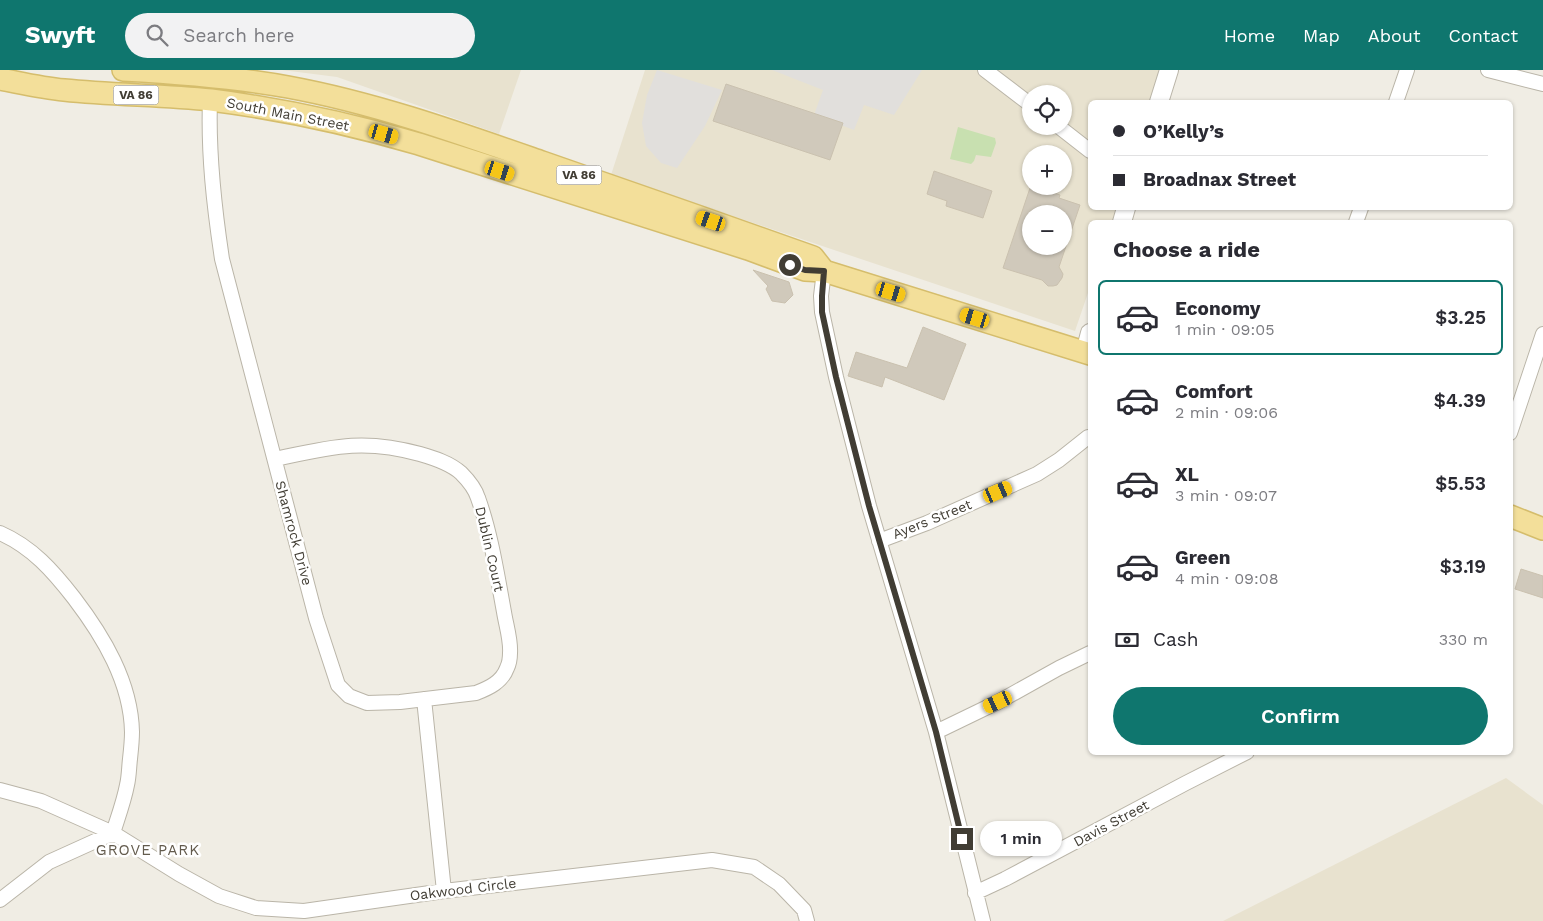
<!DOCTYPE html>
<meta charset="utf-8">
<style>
body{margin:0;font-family:"Work Sans",sans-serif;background:#f2f2f3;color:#2b2b33;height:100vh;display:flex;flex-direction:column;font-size:19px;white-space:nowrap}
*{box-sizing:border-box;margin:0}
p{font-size:16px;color:#7c7c81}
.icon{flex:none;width:28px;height:28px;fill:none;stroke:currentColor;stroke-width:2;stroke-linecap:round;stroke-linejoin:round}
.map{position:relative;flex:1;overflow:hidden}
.drawer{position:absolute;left:1088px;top:150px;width:425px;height:535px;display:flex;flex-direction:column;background:#fff;border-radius:8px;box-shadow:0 1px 4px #0004}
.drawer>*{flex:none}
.banner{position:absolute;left:1088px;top:30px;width:425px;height:110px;border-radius:8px;box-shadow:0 1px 4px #0004;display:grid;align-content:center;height:110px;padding:0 25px;background:#fff}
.buttons{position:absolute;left:1022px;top:15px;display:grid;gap:10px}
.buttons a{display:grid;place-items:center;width:50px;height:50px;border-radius:50%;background:#fff;box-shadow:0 1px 4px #0004;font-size:25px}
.end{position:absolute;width:22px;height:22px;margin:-11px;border:6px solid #413d34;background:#fff;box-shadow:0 0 0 2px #fff}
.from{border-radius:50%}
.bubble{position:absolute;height:35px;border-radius:18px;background:#fff;box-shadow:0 1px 4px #0004;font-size:16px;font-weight:600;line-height:35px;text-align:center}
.car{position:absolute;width:15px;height:30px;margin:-15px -8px;border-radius:6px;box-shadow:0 0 4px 1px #0007;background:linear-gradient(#f5c518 24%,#345 0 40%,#f5c518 0 76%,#345 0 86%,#f5c518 0)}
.banner b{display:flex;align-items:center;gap:18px;height:48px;font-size:19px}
.banner b+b{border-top:1px solid #e1e1e2}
.banner i{width:12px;height:12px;background:#2b2b33}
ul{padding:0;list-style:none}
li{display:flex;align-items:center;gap:15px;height:75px;margin:0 10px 8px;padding:0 15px;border:2px solid transparent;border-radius:8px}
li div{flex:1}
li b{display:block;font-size:19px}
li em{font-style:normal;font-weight:600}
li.current{border-color:#0f766e}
li>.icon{width:45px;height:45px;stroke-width:1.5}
h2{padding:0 25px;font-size:22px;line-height:60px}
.pay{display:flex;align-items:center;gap:12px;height:55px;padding:0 25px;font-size:19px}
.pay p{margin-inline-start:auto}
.primary-button{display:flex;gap:10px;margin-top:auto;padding:10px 25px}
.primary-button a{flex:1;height:58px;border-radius:30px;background:#0f766e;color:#fff;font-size:20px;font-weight:600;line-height:58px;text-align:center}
header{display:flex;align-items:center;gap:30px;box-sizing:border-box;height:70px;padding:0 25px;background:#0f766e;color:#fff}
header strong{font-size:24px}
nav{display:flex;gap:28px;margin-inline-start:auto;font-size:18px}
.search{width:350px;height:45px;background:#f2f2f3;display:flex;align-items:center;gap:12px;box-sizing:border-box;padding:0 18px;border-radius:28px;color:#7c7c81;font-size:19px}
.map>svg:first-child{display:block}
.education{fill:#e8e2cf;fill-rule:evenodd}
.green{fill:#c8e0b0}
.parking{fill:#e1dfdc}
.building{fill:#d0c9bb;stroke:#cac1af;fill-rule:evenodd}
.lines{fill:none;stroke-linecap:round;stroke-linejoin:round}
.minor-casing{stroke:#bab5a8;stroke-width:16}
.tertiary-casing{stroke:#bab5a8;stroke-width:20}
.primary-casing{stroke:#d5bd6c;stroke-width:24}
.minor{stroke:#fff;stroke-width:14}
.tertiary{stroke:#fff;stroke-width:18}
.primary{stroke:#f3df9a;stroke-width:21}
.route{stroke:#413d34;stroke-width:6}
.labels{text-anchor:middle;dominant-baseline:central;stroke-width:5;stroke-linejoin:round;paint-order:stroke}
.shield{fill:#fff;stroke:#7a7771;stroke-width:1}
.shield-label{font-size:12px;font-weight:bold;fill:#413d34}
.street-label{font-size:14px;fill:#413d34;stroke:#fff}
.neighbourhood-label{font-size:15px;letter-spacing:1px;fill:#635b4d;stroke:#fff}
</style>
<header>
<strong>Swyft</strong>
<div class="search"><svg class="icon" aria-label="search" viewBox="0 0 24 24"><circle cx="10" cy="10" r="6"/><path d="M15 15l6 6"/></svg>Search here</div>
<nav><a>Home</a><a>Map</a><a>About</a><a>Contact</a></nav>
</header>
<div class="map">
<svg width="1543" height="851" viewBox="0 0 1543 851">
<rect width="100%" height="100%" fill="#f0ede4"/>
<path class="education" d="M282 0H521L499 64 337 7Z
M645 0H1163L1152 32H1090V138H1117L1112 152H1090V217L1075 261 611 105ZM1031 24H1064V56H1031ZM1031 84H1064V116H1031ZM1031 144H1064V176H1031Z
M1506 708 1543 735V851H1223Z"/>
<path class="green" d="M958 57 995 68 996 73 991 87 976 85 974 91 971 94 950 89Z"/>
<path class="parking" d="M657 0 722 20 705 56 677 98 661 93 646 76 642 53 647 25Z
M772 0H922L894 45 864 35 854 60 814 45 823 20Z"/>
<path class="building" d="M726 14 843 53 830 90 713 51Z
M934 101 992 121 983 148 946 136 947 131 927 124Z
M1030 118 1048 124 1049 121 1060 125 1059 128 1080 135 1059 197 1063 204 1062 208 1057 215 1053 216H1048L1042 210 1003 198ZM1031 144H1064V176H1031Z
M753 200 789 212 793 225 785 233 772 231 766 219 768 216Z
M923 257 966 274 944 330 885 307 882 317 848 306 856 282 907 298Z
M1521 499 1543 506V528L1515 519Z"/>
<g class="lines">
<g class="minor-casing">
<path id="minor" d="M985 0 1031 35
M1488 0 1543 14
M210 30C208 84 214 136 222 189L316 548 338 615 349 626 367 633 400 632 476 623C489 618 502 612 507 598 509 594 510 588 510 583 511 570 506 555 504 542 497 504 491 464 478 428 475 418 468 410 461 403 450 393 434 388 420 384 363 368 331 377 275 389
M1396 32 1407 0
M1058 56 1090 81
M1356 152 1361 138
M824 201 821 226 822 242 836 307 869 436 936 662 983 851
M1510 363 1543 264
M0 463C32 477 53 501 74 528 103 566 131 612 132 662 132 671 131 680 130 689 129 697 129 707 127 715 124 731 118 747 113 763
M879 471 927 453 1037 404 1059 390 1088 367
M424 629 444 821
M936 662 998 632 1059 598 1090 583
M0 720 41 731 113 763 179 804 219 826 256 838 304 841 444 821 712 790 754 797 779 814 804 840 807 851
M975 823 1005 809 1186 713 1247 682
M0 830 49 792 113 763"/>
</g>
<g class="tertiary-casing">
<path id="tertiary" d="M1159 32 1169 0
M1122 152 1126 138
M1085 282 1090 263"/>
</g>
<g class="primary-casing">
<path id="primary" d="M123 0C179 3 233 7 288 17 375 33 459 63 542 92 632 123 723 155 813 187L824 201
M0 9C21 13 42 18 64 20 113 25 162 25 211 30 282 39 351 54 419 74L748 179 805 200 824 201 1090 284
M1510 446 1543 459"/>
</g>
<use href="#minor" class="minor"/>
<use href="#tertiary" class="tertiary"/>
<use href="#primary" class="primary"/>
</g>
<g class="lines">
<path class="route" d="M790 195 805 200 824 201 822 226V242L836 307 869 436 936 662 962 769"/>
</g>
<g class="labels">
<g class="shield">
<rect x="113.5" y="15.5" width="45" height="19" rx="4"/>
<rect x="556.5" y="95.5" width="45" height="19" rx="4"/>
</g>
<g class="shield-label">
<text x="136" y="25">VA 86</text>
<text x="579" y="105">VA 86</text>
</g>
<g class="street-label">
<text transform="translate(288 44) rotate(11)">South Main Street</text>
<text transform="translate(932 449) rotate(-22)">Ayers Street</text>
<text transform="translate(294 463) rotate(75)">Shamrock Drive</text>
<text transform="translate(490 479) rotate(77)">Dublin Court</text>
<text transform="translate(1111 753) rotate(-28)">Davis Street</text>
<text transform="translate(463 819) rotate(-7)">Oakwood Circle</text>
</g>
<g class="neighbourhood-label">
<text x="148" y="780">GROVE PARK</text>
</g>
</g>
</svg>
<div class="buttons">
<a><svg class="icon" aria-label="locate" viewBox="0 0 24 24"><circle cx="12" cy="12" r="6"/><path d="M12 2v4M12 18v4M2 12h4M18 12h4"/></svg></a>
<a>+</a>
<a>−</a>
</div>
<i class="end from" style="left:790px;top:195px"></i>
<i class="end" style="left:962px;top:769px"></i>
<div class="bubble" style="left:980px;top:751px;width:82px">1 min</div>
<i class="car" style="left:384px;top:64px;rotate:106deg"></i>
<i class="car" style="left:500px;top:101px;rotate:108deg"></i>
<i class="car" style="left:711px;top:151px;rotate:289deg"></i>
<i class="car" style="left:891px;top:222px;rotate:107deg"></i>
<i class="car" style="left:975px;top:248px;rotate:287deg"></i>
<i class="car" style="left:998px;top:422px;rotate:67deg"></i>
<i class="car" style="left:998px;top:632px;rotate:245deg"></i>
<div class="banner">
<b><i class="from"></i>O’Kelly’s</b>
<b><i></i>Broadnax Street</b>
</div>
<section class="drawer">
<h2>Choose a ride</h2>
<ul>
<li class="current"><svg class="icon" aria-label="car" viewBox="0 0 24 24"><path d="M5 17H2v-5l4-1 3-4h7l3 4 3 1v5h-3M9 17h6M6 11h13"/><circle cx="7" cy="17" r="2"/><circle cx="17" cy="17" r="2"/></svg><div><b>Economy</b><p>1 min · 09:05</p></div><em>$3.25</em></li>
<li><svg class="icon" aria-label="car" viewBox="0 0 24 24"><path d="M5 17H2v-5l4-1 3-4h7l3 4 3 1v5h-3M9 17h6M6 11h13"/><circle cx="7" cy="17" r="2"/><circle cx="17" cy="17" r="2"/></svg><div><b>Comfort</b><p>2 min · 09:06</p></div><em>$4.39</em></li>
<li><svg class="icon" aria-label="car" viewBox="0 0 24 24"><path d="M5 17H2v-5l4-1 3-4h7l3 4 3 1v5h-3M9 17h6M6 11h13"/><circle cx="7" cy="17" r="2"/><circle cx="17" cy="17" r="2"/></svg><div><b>XL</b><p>3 min · 09:07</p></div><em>$5.53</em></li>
<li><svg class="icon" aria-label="car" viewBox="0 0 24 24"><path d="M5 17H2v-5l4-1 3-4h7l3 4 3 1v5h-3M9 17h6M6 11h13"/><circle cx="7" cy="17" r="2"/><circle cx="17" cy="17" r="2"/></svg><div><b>Green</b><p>4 min · 09:08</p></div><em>$3.19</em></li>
</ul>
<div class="pay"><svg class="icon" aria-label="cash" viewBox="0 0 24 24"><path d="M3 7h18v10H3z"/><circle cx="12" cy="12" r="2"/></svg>Cash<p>330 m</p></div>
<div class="primary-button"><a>Confirm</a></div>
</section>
</div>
